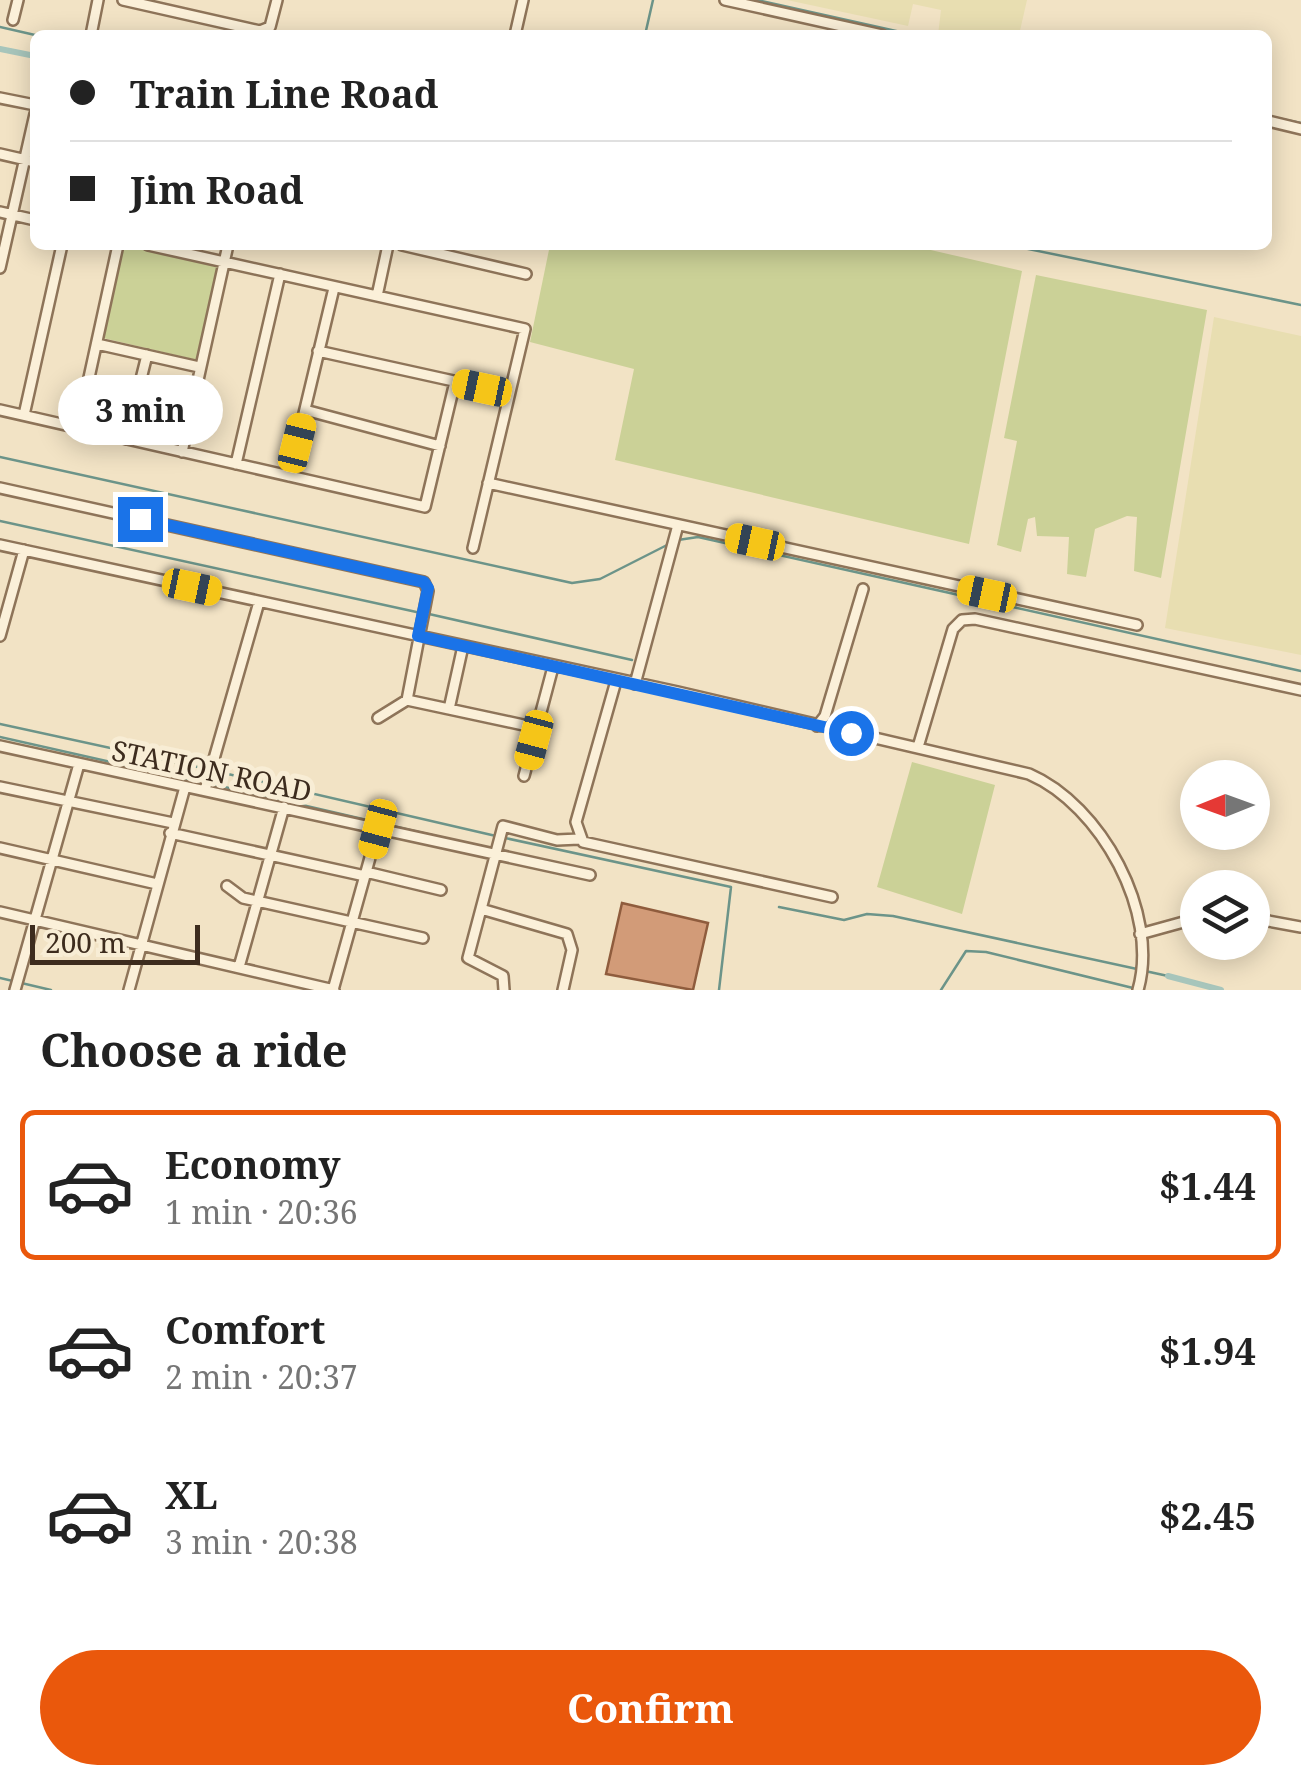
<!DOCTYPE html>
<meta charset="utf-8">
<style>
body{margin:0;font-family:"Noto Serif",serif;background:#f6f6f6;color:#222;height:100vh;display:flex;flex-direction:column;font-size:38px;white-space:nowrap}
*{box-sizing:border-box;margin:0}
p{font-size:32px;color:#767676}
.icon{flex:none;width:55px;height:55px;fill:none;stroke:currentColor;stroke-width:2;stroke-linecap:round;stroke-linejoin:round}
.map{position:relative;height:990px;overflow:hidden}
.details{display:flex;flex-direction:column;background:#fff;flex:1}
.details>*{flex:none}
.top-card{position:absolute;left:30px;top:30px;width:1242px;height:220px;border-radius:15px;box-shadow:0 5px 25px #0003;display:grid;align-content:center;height:220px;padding:0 40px;background:#fff}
.needle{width:65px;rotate:269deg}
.tools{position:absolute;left:1180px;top:760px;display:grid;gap:20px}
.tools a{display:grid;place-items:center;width:90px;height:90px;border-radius:50%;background:#fff;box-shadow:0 5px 25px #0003;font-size:50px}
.scale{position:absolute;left:30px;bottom:25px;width:170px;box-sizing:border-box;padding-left:10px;border:5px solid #3d2c1e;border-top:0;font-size:28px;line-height:35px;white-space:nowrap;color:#3d2c1e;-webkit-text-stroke:8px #f8edd5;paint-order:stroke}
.end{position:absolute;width:45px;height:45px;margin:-22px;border:12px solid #1a73e8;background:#fff;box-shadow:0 0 0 5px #fff}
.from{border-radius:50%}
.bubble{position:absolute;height:70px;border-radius:35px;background:#fff;box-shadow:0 5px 25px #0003;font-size:32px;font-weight:700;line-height:70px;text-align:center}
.car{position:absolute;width:30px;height:60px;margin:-30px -15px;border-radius:12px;box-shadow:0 0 8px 2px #0007;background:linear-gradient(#f5c518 24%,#345 0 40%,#f5c518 0 76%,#345 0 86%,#f5c518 0)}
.top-card b{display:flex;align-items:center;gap:35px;height:95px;font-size:38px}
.top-card b+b{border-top:2px solid #e0e0e0}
.top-card i{width:25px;height:25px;background:#222}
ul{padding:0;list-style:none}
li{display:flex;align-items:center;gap:30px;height:150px;margin:0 20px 15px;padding:0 20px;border:5px solid transparent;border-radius:15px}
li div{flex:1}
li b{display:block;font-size:38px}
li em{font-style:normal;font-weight:700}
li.current{border-color:#ea580c}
li>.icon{width:90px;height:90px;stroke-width:1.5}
h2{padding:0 40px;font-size:45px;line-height:120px}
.primary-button{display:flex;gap:20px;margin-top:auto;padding:20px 40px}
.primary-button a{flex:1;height:115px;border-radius:60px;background:#ea580c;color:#fff;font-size:40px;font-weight:700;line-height:115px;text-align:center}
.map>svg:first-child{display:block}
.farmland{fill:#e8deb1}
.green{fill:#cbd197}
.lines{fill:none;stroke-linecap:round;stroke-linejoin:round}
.stream{stroke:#6c9489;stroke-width:2.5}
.canal{stroke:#a7c5bb;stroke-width:6}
.building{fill:#d29b78;stroke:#8f5c3d;stroke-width:2.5}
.minor-casing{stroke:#8e7459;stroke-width:14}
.minor{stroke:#fbf0d9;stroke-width:9}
.route{stroke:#1a73e8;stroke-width:12}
.labels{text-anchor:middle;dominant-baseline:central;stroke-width:10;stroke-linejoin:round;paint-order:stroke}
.street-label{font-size:28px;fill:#3d2c1e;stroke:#f8edd5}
</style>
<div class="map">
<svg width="1301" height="990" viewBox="0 0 1301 990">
<rect width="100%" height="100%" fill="#f2e3c5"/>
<path class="farmland" d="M787 0H1027L1019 35H938L941 10 913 4 908 26Z
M1214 317 1301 336V655L1165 628Z"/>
<path class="green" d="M124 245 223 266 201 361 103 338Z
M550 245H909L1022 271 969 544 615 460 634 369 530 342Z
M1036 275 1207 310 1161 578 1134 571 1137 517 1127 516 1095 529 1086 577 1067 574 1069 537 1037 536 1035 517 1028 519 1021 552 997 545 1017 441 1004 438Z
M912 762 995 785 962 914 877 887Z"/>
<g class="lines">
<path class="stream" d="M757 0 914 35
M0 27 35 35
M645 35 653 0
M1268 116 1301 123
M1009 245 1301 305
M0 457 572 583 600 579 671 543
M0 521 421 613
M678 540 698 537 1301 671
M429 614 632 660
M0 724 207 769
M0 737 204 783
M215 771 496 836
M212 784 492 849
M505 838 731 887 719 990
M779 907 844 920 867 914 893 916 1137 969
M1145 971 1168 976
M0 978 51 990
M941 990 966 951 986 952 1133 988"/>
<path class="canal" d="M0 49 35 56
M1168 976 1221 990"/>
</g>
<path class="building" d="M622 903 708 923 693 990 606 974Z"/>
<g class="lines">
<g class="minor-casing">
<path id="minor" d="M123 0 260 31 270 27 277 0
M725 0 882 35
M13 20 18 0
M91 35 98 0
M515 35 523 0
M0 98 35 105
M1268 121 1301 129
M0 154 35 162
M0 212 35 220
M148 245 525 329 473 548
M402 245 526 274
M0 268 35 114
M377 296 388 245
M97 344 199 367
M318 351 508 393
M0 410 425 507 455 382
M305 410 440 446
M24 415 62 245
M78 428 118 245
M126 439 147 355
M182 452 228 245
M236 464 280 274
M289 476 334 288
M488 483 1137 625
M0 488 424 582 428 591 407 700
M0 545 678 692 1029 774C1101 805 1160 913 1138 990
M0 636 24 550
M616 681 576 822 583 842 832 897
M635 684 678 525
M449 709 463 646
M378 718 407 700 528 726
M817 726 825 716 863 589
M0 746 590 875
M918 747 953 629 962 620 975 619 1301 690
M524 776 553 667
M0 787 173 823
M205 790 259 602
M170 833 365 876
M0 848 157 884
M366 872 441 890
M227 886 243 898 423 938
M481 909 567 934 572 950 563 990
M0 912 334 990
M1252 918 1301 927
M1140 934 1198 918
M239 967 284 807
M15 990 79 764
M129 990 185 787
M333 990 378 829
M504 990 503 976 468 958 503 826 557 840 579 839"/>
</g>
<use href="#minor" class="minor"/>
</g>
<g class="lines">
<path class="route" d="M140 519 424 582 428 588 418 636 851 733"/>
</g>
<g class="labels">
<g class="street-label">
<text transform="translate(212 770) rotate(12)">STATION ROAD</text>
</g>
</g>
</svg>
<div class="tools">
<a><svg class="needle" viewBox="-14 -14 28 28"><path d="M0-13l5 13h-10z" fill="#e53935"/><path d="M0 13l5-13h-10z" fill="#767676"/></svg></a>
<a><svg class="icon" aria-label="layers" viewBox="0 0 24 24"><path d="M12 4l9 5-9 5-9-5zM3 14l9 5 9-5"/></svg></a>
</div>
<div class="scale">200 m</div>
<i class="end from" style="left:851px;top:733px"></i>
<i class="end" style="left:140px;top:519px"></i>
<div class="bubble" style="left:58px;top:375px;width:165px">3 min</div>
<i class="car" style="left:482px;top:388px;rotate:282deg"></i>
<i class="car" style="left:297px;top:443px;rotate:14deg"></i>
<i class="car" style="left:755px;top:542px;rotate:282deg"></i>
<i class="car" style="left:192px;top:587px;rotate:102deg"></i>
<i class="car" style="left:987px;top:594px;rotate:282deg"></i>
<i class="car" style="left:534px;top:740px;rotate:195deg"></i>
<i class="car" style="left:378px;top:829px;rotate:195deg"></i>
<div class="top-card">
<b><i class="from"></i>Train Line Road</b>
<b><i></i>Jim Road</b>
</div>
</div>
<section class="details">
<h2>Choose a ride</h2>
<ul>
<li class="current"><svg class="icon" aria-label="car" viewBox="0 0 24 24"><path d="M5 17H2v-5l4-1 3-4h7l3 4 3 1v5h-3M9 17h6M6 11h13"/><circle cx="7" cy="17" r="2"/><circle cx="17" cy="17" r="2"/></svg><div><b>Economy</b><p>1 min · 20:36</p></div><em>$1.44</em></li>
<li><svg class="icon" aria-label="car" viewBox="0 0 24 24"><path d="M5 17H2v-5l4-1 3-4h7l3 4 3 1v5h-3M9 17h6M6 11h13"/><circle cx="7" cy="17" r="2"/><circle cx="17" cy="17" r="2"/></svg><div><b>Comfort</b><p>2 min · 20:37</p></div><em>$1.94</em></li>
<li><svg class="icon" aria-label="car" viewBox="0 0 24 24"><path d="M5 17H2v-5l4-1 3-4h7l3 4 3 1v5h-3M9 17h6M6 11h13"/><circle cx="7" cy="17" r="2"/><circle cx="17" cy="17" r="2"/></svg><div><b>XL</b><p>3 min · 20:38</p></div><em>$2.45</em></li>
</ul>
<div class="primary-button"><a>Confirm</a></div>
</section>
